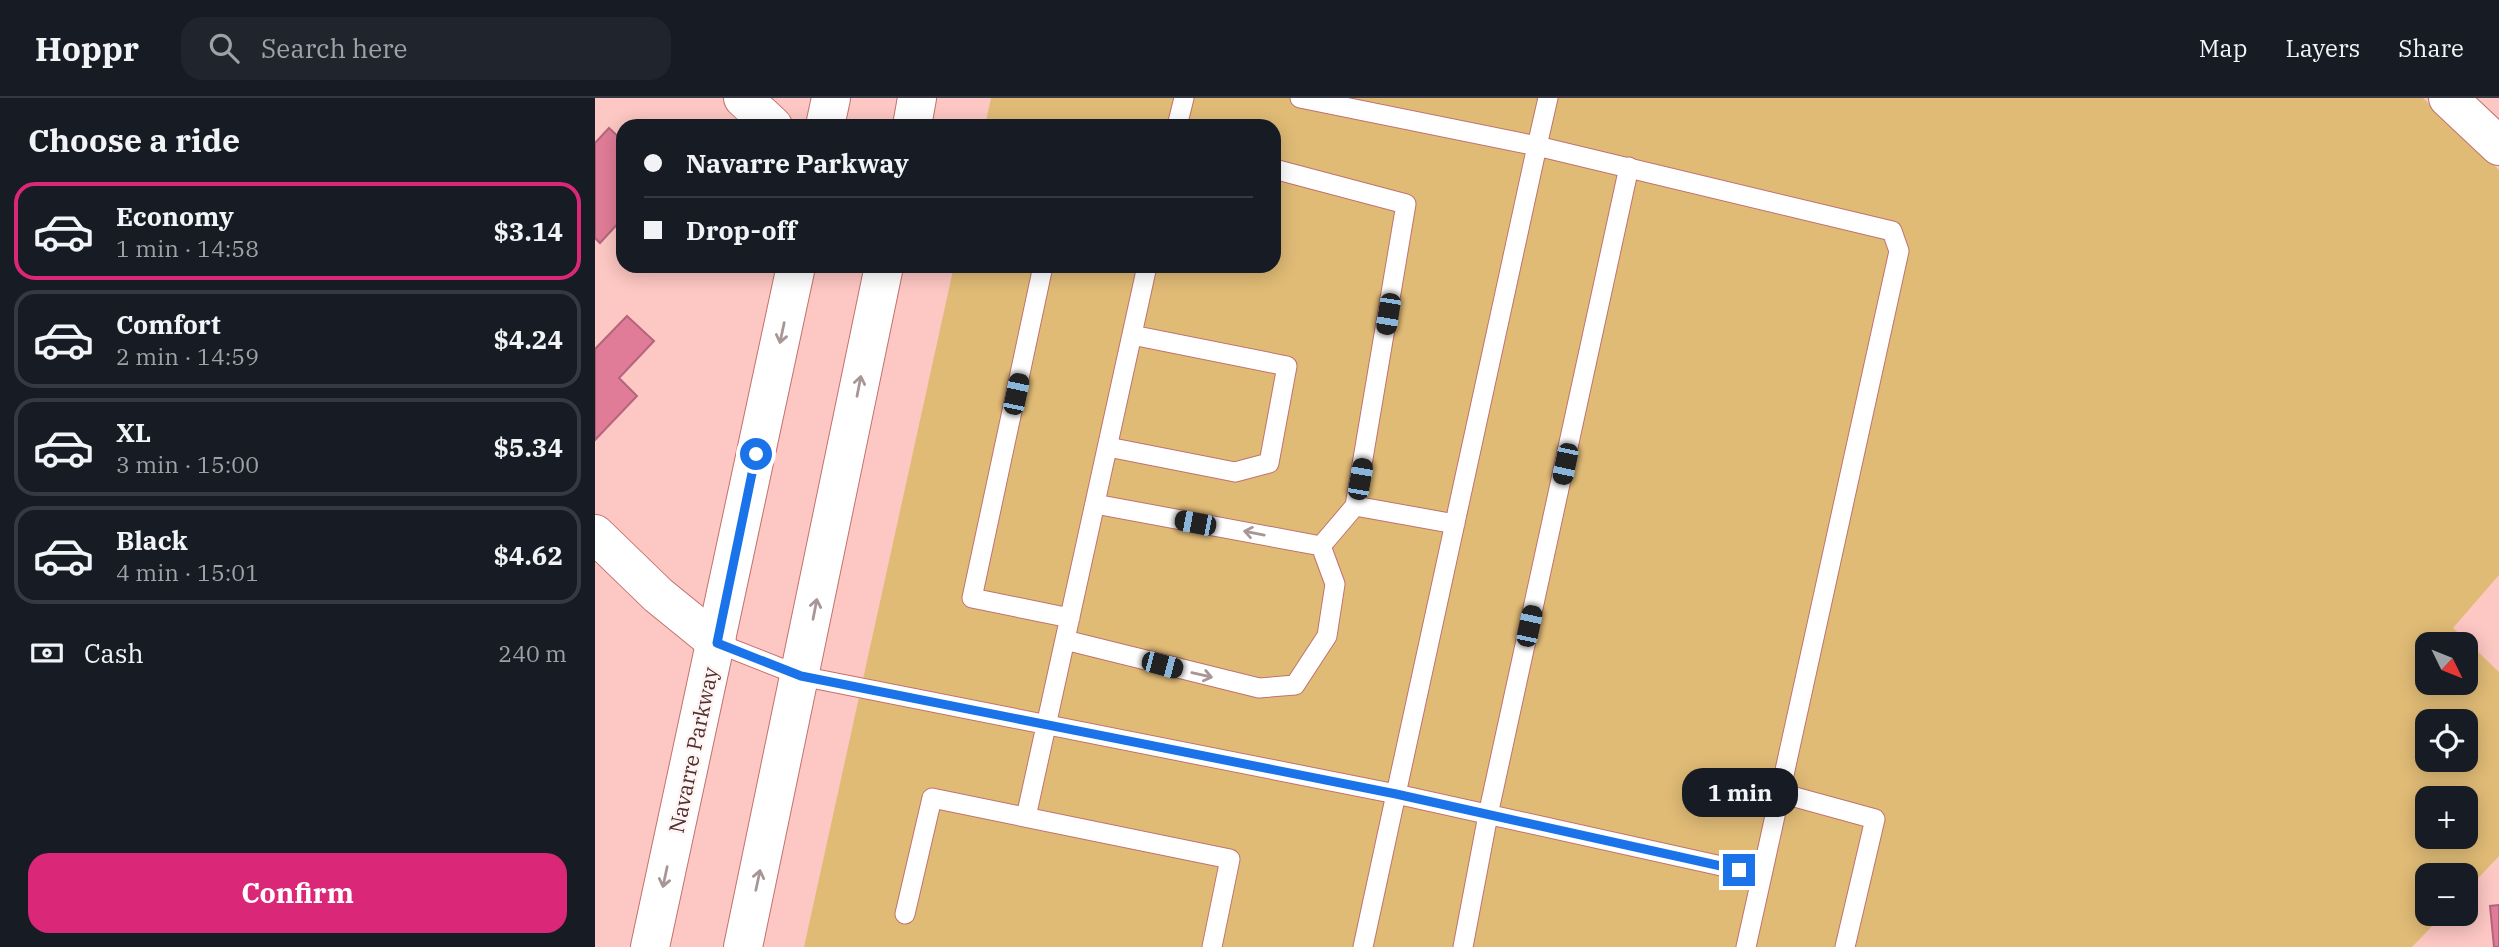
<!DOCTYPE html>
<meta charset="utf-8">
<style>
body{margin:0;font-family:"IBM Plex Serif",serif;background:#20242c;color:#f1f3f6;height:100vh;display:flex;flex-direction:column;font-size:26px;white-space:nowrap}
*{box-sizing:border-box;margin:0}
p{font-size:23px;color:#9ea1a6}
.icon{flex:none;width:38px;height:38px;fill:none;stroke:currentColor;stroke-width:2;stroke-linecap:round;stroke-linejoin:round}
.map{position:relative;flex:1;overflow:hidden}
.side{display:flex;flex-direction:column;background:#171b24;width:595px}
.side>*{flex:none}
.banner{position:absolute;left:21px;top:21px;width:665px;height:154px;border-radius:21px;box-shadow:0 4px 18px #0003;display:grid;align-content:center;height:154px;padding:0 28px;background:#171b24}
.needle{width:46px;rotate:133deg}
.controls{position:absolute;left:1820px;top:534px;display:grid;gap:14px}
.controls a{display:grid;place-items:center;width:63px;height:63px;border-radius:14px;background:#171b24;box-shadow:0 4px 18px #0003;font-size:35px}
.end{position:absolute;width:32px;height:32px;margin:-16px;border:9px solid #1a73e8;background:#fff;box-shadow:0 0 0 4px #fff}
.from{border-radius:50%}
.bubble{position:absolute;height:49px;border-radius:21px;background:#171b24;box-shadow:0 4px 18px #0003;font-size:23px;font-weight:800;line-height:49px;text-align:center}
.car{position:absolute;width:21px;height:42px;margin:-21px -10px;border-radius:9px;box-shadow:0 0 5px 2px #0007;background:linear-gradient(#222 24%,#8ab4d8 0 40%,#222 0 76%,#8ab4d8 0 86%,#222 0)}
.banner b{display:flex;align-items:center;gap:24px;height:66px;font-size:26px}
.banner b+b{border-top:2px solid #363941}
.banner i{width:18px;height:18px;background:#f1f3f6}
ul{padding:0;list-style:none}
li{display:flex;align-items:center;gap:21px;height:98px;margin:0 14px 10px;padding:0 14px;border:4px solid #363941;border-radius:21px}
li div{flex:1}
li b{display:block;font-size:26px}
li em{font-style:normal;font-weight:800}
li.current{border-color:#db2777}
li>.icon{width:63px;height:63px;stroke-width:1.5}
h2{padding:0 28px;font-size:32px;line-height:84px}
.pay{display:flex;align-items:center;gap:18px;height:77px;padding:0 28px;font-size:26px}
.pay p{margin-inline-start:auto}
.cta{display:flex;gap:14px;margin-top:auto;padding:14px 28px}
.cta a{flex:1;height:80px;border-radius:21px;background:#db2777;color:#fff;font-size:28px;font-weight:800;line-height:80px;text-align:center}
header{display:flex;align-items:center;gap:42px;box-sizing:border-box;height:98px;padding:0 35px;background:#171b24;border-bottom:2px solid #363941}
header strong{font-size:33px}
nav{display:flex;gap:38px;margin-inline-start:auto;font-size:24px}
.search{width:490px;height:63px;background:#20242c;display:flex;align-items:center;gap:18px;box-sizing:border-box;padding:0 24px;border-radius:21px;color:#9ea1a6;font-size:26px}
main{display:flex;flex:1;min-height:0}
.map>svg:first-child{display:block}
.green{fill:#e0bb76;fill-rule:evenodd}
.building{fill:#e07c98;stroke:#b4657b;stroke-width:2}
.lines{fill:none;stroke-linecap:round;stroke-linejoin:round}
.service-casing{stroke:#c2716e;stroke-width:21}
.minor-casing{stroke:#c2716e;stroke-width:40}
.tertiary-casing{stroke:#c2716e;stroke-width:40}
.trunk-casing{stroke:#c2716e;stroke-width:40}
.service{stroke:#fff;stroke-width:19}
.minor{stroke:#fff;stroke-width:38}
.tertiary{stroke:#fff;stroke-width:38}
.trunk{stroke:#fff;stroke-width:38}
.oneway{stroke:#a89696}
.route{stroke:#1a73e8;stroke-width:9}
.labels{text-anchor:middle;dominant-baseline:central;stroke-width:5;stroke-linejoin:round;paint-order:stroke}
.street-label{font-size:21px;fill:#512e2c;stroke:#fef4f4}
</style>
<header>
<strong>Hoppr</strong>
<div class="search"><svg class="icon" aria-label="search" viewBox="0 0 24 24"><circle cx="10" cy="10" r="6"/><path d="M15 15l6 6"/></svg>Search here</div>
<nav><a>Map</a><a>Layers</a><a>Share</a></nav>
</header>
<main>
<section class="side">
<h2>Choose a ride</h2>
<ul>
<li class="current"><svg class="icon" aria-label="car" viewBox="0 0 24 24"><path d="M5 17H2v-5l4-1 3-4h7l3 4 3 1v5h-3M9 17h6M6 11h13"/><circle cx="7" cy="17" r="2"/><circle cx="17" cy="17" r="2"/></svg><div><b>Economy</b><p>1 min · 14:58</p></div><em>$3.14</em></li>
<li><svg class="icon" aria-label="car" viewBox="0 0 24 24"><path d="M5 17H2v-5l4-1 3-4h7l3 4 3 1v5h-3M9 17h6M6 11h13"/><circle cx="7" cy="17" r="2"/><circle cx="17" cy="17" r="2"/></svg><div><b>Comfort</b><p>2 min · 14:59</p></div><em>$4.24</em></li>
<li><svg class="icon" aria-label="car" viewBox="0 0 24 24"><path d="M5 17H2v-5l4-1 3-4h7l3 4 3 1v5h-3M9 17h6M6 11h13"/><circle cx="7" cy="17" r="2"/><circle cx="17" cy="17" r="2"/></svg><div><b>XL</b><p>3 min · 15:00</p></div><em>$5.34</em></li>
<li><svg class="icon" aria-label="car" viewBox="0 0 24 24"><path d="M5 17H2v-5l4-1 3-4h7l3 4 3 1v5h-3M9 17h6M6 11h13"/><circle cx="7" cy="17" r="2"/><circle cx="17" cy="17" r="2"/></svg><div><b>Black</b><p>4 min · 15:01</p></div><em>$4.62</em></li>
</ul>
<div class="pay"><svg class="icon" aria-label="cash" viewBox="0 0 24 24"><path d="M3 7h18v10H3z"/><circle cx="12" cy="12" r="2"/></svg>Cash<p>240 m</p></div>
<div class="cta"><a>Confirm</a></div>
</section>
<div class="map">
<svg width="1904" height="849" viewBox="0 0 1904 849">
<rect width="100%" height="100%" fill="#fdc7c3"/>
<path class="green" d="M396 0H1828L1904 72V477L1858 530 1904 574V758L1871 793V777H1832V816H1849L1817 849H209L359 168H679V28H390ZM1832 546H1871V584H1832ZM1832 623H1871V662H1832ZM1832 700H1871V738H1832Z"/>
<path class="building" d="M14 30 28 43V120L5 145 0 140V45Z
M32 218 59 243 24 280 42 298 0 342V251Z
M1904 807V849H1899L1895 808Z"/>
<g class="lines">
<g class="service-casing">
<path id="service" d="M705 0 942 48 1297 133 1304 153 1167 777 801 696 942 48 953 0
M582 28 589 0
M679 71 811 106 760 408 726 448
M448 168 377 500 475 520
M513 349 640 374 674 365 692 268 537 237
M500 406 726 448
M760 408 860 426
M470 542 664 590 700 587 732 538 740 486 726 448
M122 545 206 578 801 696 768 849
M1185 695 1280 721 1250 849
M431 719 552 168
M310 816 337 700 635 761 617 849
M868 849 893 717 1034 69
M1151 849 1167 777"/>
</g>
<g class="minor-casing">
<path id="minor" d="M148 0 178 28
M0 436 63 497 122 545"/>
</g>
<g class="tertiary-casing">
<path id="tertiary" d="M1853 0 1904 48"/>
</g>
<g class="trunk-casing">
<path id="trunk" d="M230 28 236 0
M317 28 322 0
M55 849 201 168
M148 849 289 168"/>
</g>
<use href="#service" class="service"/>
<use href="#minor" class="minor"/>
<use href="#tertiary" class="tertiary"/>
<use href="#trunk" class="trunk"/>
</g>
<defs><path id="oneway-shaft" d="M-6 0H5M1.5-3L5.5 0L1.5 3" fill="none" stroke-width="1.6" stroke-linecap="round" stroke-linejoin="round" transform="scale(1.75)"/></defs>
<g class="oneway">
<use href="#oneway-shaft" transform="translate(187 235) rotate(102)"/>
<use href="#oneway-shaft" transform="translate(264 288) rotate(-79)"/>
<use href="#oneway-shaft" transform="translate(659 435) rotate(-169)"/>
<use href="#oneway-shaft" transform="translate(220 511) rotate(-79)"/>
<use href="#oneway-shaft" transform="translate(607 577) rotate(13)"/>
<use href="#oneway-shaft" transform="translate(70 779) rotate(102)"/>
<use href="#oneway-shaft" transform="translate(163 782) rotate(-78)"/>
</g>
<g class="lines">
<path class="route" d="M161 356 122 545 206 578 801 696 1144 772"/>
</g>
<g class="labels">
<g class="street-label">
<text transform="translate(98 652) rotate(-78)">Navarre Parkway</text>
</g>
</g>
</svg>
<div class="controls">
<a><svg class="needle" viewBox="-14 -14 28 28"><path d="M0-13l5 13h-10z" fill="#e53935"/><path d="M0 13l5-13h-10z" fill="#9ea1a6"/></svg></a>
<a><svg class="icon" aria-label="locate" viewBox="0 0 24 24"><circle cx="12" cy="12" r="6"/><path d="M12 2v4M12 18v4M2 12h4M18 12h4"/></svg></a>
<a>+</a>
<a>−</a>
</div>
<i class="end from" style="left:161px;top:356px"></i>
<i class="end" style="left:1144px;top:772px"></i>
<div class="bubble" style="left:1087px;top:670px;width:116px">1 min</div>
<i class="car" style="left:793px;top:216px;rotate:189deg"></i>
<i class="car" style="left:421px;top:296px;rotate:12deg"></i>
<i class="car" style="left:970px;top:366px;rotate:192deg"></i>
<i class="car" style="left:765px;top:381px;rotate:10deg"></i>
<i class="car" style="left:600px;top:425px;rotate:281deg"></i>
<i class="car" style="left:934px;top:528px;rotate:12deg"></i>
<i class="car" style="left:567px;top:567px;rotate:105deg"></i>
<div class="banner">
<b><i class="from"></i>Navarre Parkway</b>
<b><i></i>Drop-off</b>
</div>
</div>
</main>
